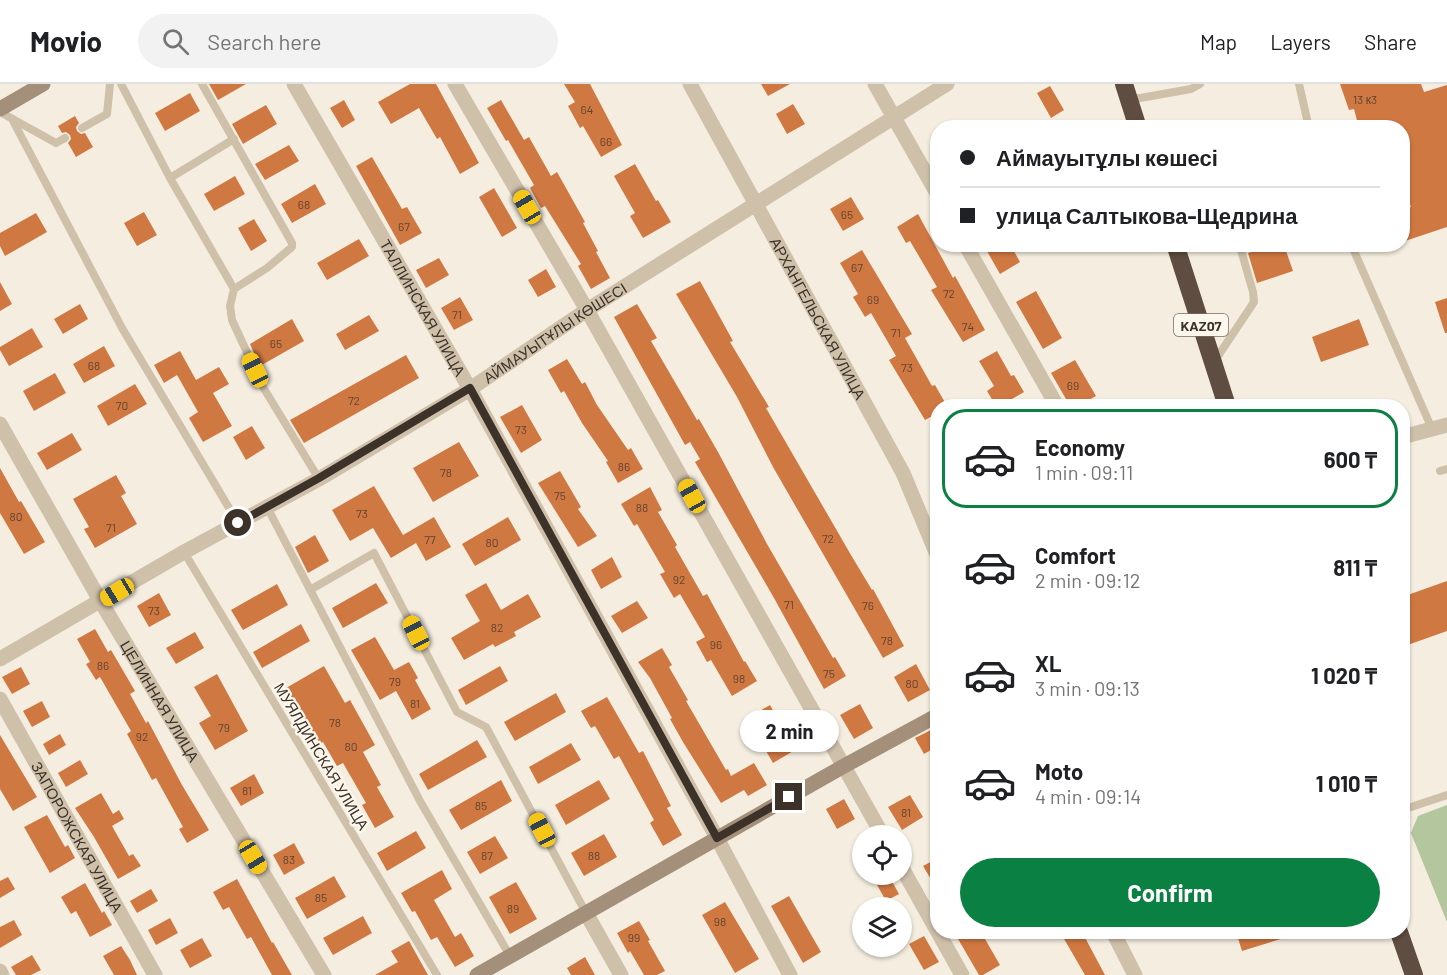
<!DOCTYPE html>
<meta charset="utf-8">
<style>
body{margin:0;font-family:Barlow,sans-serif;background:#f2f2f2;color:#202124;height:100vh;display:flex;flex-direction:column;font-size:22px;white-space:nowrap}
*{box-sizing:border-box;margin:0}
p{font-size:20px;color:#757577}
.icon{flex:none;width:33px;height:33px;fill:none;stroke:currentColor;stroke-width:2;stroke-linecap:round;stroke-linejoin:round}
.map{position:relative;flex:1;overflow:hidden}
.drawer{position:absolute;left:930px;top:315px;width:480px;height:540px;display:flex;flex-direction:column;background:#fff;border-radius:24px;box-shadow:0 2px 4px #0004}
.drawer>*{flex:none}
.top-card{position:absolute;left:930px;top:36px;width:480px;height:132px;border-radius:24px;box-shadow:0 2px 4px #0004;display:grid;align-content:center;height:132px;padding:0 30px;background:#fff}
.buttons{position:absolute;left:852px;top:741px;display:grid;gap:12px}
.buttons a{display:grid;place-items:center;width:60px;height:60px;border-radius:50%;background:#fff;box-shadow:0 2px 4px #0004;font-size:30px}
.end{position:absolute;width:27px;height:27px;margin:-14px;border:8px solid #3c322a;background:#fff;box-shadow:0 0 0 3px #fff}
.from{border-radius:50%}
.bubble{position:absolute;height:42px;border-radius:21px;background:#fff;box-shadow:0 2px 4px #0004;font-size:20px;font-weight:700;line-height:42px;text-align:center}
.car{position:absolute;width:18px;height:36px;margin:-18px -9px;border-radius:8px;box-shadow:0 0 4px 2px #0007;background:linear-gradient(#f5c518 24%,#345 0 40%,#f5c518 0 76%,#345 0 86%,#f5c518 0)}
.top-card b{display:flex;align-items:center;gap:21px;height:57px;font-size:22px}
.top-card b+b{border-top:2px solid #e0e0e0}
.top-card i{width:15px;height:15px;background:#202124}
ul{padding:10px 0 0;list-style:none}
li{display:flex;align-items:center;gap:18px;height:99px;margin:0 12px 9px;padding:0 18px;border:3px solid transparent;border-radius:24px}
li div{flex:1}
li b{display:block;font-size:22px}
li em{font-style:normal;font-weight:700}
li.on{border-color:#0b8043}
li>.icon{width:54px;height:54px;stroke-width:1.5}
.cta{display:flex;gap:12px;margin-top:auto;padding:12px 30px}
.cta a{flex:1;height:69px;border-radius:36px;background:#0b8043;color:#fff;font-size:24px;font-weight:700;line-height:69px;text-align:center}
header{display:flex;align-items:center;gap:36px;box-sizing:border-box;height:84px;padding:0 30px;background:#fff;border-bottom:2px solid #e0e0e0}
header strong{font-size:28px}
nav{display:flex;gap:33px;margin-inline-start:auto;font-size:21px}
.search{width:420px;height:54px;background:#f2f2f2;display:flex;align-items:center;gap:15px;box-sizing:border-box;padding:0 21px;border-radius:33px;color:#757577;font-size:22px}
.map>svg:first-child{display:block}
.green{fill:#b3c69d}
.building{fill:#d07842}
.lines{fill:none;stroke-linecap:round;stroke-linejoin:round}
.lane{stroke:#cfc0aa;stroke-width:8}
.street{stroke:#cfc0aa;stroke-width:15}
.secondary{stroke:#a38f7a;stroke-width:15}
.highway{stroke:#5e4d40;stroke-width:18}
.route{stroke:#3c322a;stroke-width:8}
.labels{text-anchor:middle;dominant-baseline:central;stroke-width:4.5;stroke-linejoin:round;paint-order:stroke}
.number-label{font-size:12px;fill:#614430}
.shield{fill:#fcf7ed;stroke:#766d64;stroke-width:1.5}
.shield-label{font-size:14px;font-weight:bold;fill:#3c322a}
.street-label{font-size:15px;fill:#3c322a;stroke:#fcf7ed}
</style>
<header>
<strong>Movio</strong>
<div class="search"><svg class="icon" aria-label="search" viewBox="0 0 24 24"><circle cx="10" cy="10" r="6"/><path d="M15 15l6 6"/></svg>Search here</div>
<nav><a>Map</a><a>Layers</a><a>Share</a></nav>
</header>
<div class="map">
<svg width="1447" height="891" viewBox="0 0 1447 891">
<rect width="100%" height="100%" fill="#f5eee0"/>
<path class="green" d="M1447 721V838L1411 749 1418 732Z"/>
<path class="building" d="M209 0H246L218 16Z
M410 0H436L479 79 460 90 440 53 437 55 419 24 391 40 378 18Z
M564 0H590L622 61 601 73 583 42 580 44 568 22 575 18Z
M761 0H790L768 12Z
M1340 0H1421L1424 8 1447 1V143L1402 158V126L1411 123 1402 98V44H1359L1354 25 1349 26Z
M1050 2 1064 26 1051 34 1037 9Z
M190 9 200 27 165 47 155 29Z
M344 16 355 36 342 44 330 24Z
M501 16 524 56 529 53 551 92 557 88 585 138 583 139 598 167 596 168 610 194 591 205 578 182 581 180 545 122 541 124 530 104 534 101 508 56 506 57 487 24Z
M793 20 805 40 787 50 776 30Z
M266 21 277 40 243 60 232 40Z
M75 32 79 39 76 43 77 47 81 50 85 49 93 63 76 73 68 59 71 55 70 51 66 48 62 49 58 42Z
M289 61 299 77 265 96 255 80Z
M372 73 402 125 407 123 422 149 400 161 356 82Z
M635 80 656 117 658 116 671 138 643 154 630 132 635 129 614 92Z
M235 92 245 110 214 127 204 110Z
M315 100 326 120 292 139 281 120Z
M494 104 517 144 502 153 479 113Z
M851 113 864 135 843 147 830 125Z
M144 128 157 151 137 162 124 139Z
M36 129 47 148 5 172 0 162V149Z
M918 130 953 194 955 192 985 246 963 258 931 206 937 203 910 157 906 159 897 143Z
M254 135 267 157 251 167 238 144Z
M359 155 369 172 327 196 317 179Z
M983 160H1010L1020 178 1000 190Z
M1284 161 1293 187 1257 199 1248 169 1266 163 1267 167Z
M862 166 912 250 905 254 932 302 935 301 947 322H938V329L925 336 889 276 896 272 871 229 865 233 853 213 858 210 840 179Z
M439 174 449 191 426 204 416 186Z
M546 185 556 203 538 213 528 196Z
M700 197 733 257 730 258 769 323 766 324 851 471 872 506 873 505 904 562 883 574 773 383 737 313 676 210Z
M0 198 12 220 0 227Z
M1036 207 1062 254 1043 265 1016 218Z
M460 213 473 236 454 246 441 224Z
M1447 214V249H1445L1435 218Z
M80 220 88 235 63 250 54 235Z
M637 220 657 254 651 257 697 336 699 335 718 368 767 460 833 574 835 573 846 592 824 605 774 514 695 378 700 375 690 358 685 361 614 233Z
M369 231 379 247 345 266 336 250Z
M292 235 304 257 260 282 250 260Z
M1359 235 1369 261 1321 278 1312 253Z
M32 244 43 263 9 282 0 266V263Z
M104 262 115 282 84 299 73 280Z
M180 267 196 296 219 283 229 300 213 309 232 342 203 358 189 334 198 328 177 291 164 299 154 281Z
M997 267 1011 292 1014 291 1024 308 1000 322H996L987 307 994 302 979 277Z
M406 271 419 294 304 359 290 336Z
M567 275 582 300 585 298 597 321 628 366 631 364 643 385 618 399 606 378 608 377 582 339 564 307 561 309 548 286Z
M1075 276 1096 312 1078 322H1070L1051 289Z
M55 289 66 309 34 327 23 307Z
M135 300 147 320 108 342 97 322Z
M522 321 542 356 521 369 500 333Z
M252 342 265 364 246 376 233 353Z
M72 349 82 366 47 386 37 369Z
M459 358 479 392 433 418 413 384Z
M0 384 19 418 21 417 45 458 24 470 0 429Z
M560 387 581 423 578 425 597 452 578 463 538 399Z
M116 391 126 409 121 412 137 440 95 464 84 445 89 443 73 415Z
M374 402 403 451 434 433 451 463 426 477 416 459 391 474 373 444 350 457 332 426Z
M650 403 662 426 658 428 677 461 675 463 703 512 707 510 744 578 745 577 757 597 732 612 711 576 707 578 696 558 705 553 680 510 674 514 660 490 665 488 637 440 634 442 621 420Z
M508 433 521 456 475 482 462 460Z
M315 451 329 477 308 489 295 463Z
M612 473 622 493 601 505 591 486Z
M1447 497V547L1402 563V513Z
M376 499 388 519 343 544 332 524Z
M486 499 501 526 528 510 541 533 514 548 516 552 495 563 493 560 464 576 451 554 480 537 465 511Z
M277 500 288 521 243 546 231 526Z
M159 509 171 531 149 543 137 522Z
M637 517 648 534 622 549 611 532Z
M301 540 310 557 262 584 253 568Z
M95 545 108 568 111 566 135 607 130 610 146 639 148 637 182 701 209 746 187 759 179 745 183 743 156 694 152 696 127 650 131 647 100 593 96 596 86 580 90 578 77 555Z
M195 548 204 564 176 580 166 564Z
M375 553 394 586 409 578 418 594 415 596 431 625 412 636 396 607 380 616 351 566Z
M662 564 672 581 669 583 688 616 686 617 726 686 728 685 731 692 754 679 767 701 748 712 744 706 721 719 683 658 670 635 672 634 650 594 638 578Z
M916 580 930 606 908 618 894 593Z
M324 582 345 619 350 616 375 661 363 668 381 701 377 703 394 733 375 744 362 721 366 719 343 679 337 682 323 658 320 660 286 604Z
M500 582 508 597 466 621 458 606Z
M21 583 30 600 12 610 2 593Z
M217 590 248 647 215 666 199 639 211 632 194 603Z
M556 609 566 628 515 657 504 638Z
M607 613 639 669 643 667 671 722 667 724 682 751 663 762 650 739 654 736 619 672 614 675 595 642 591 644 581 627Z
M42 617 50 633 32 643 23 627Z
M860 620 873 644 854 655 840 631Z
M770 621 795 666 773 679 747 634Z
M933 645 938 653V662L924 670 915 654Z
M60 650 66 661 49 671 43 660Z
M0 651 37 713 13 727 0 705Z
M477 656 487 673 428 706 419 690Z
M571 659 581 676 538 700 529 683Z
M80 676 88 690 66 703 58 689Z
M254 690 264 709 241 722 230 704Z
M501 696 512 717 461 746 449 726Z
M599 696 610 715 566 741 555 721Z
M101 709 113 730 119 726 124 735 112 742 129 772 133 770 141 782 118 795 94 753 75 724Z
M910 711 923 733 902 746 888 723Z
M844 715 855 735 837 745 826 725Z
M47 731 65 763 68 761 75 774 50 789 24 743Z
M416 747 426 764 387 787 377 769Z
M604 750 617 773 584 792 571 769Z
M495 752 508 774 480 790 467 768Z
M294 759 305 779 284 791 273 771Z
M938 774V807L923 782Z
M442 786 452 805 434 816 455 853 461 849 474 872 455 883 437 853 431 856 415 827 412 828 401 809Z
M871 790H888L899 810 886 817Z
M334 792 346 813 307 835 295 814Z
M8 793 15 805 0 814V797Z
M237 795 272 859 273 858 292 891H272L251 853 247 855 229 823 223 826 213 808Z
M516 798 537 835 510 850 489 813Z
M85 799 102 829 104 827 112 841 90 853 76 827 71 830 61 813Z
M151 805 158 817 137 829 130 817Z
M789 812 821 868 803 879 771 822Z
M725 818 759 875 735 889 702 831Z
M363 832 372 849 333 871 323 854Z
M170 834 178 849 156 861 148 846Z
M14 836 22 851 0 864V843Z
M639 837 650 856 648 857 665 887 657 891H644L630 867 628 869 617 849Z
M954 848H981L1000 881 983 891H979Z
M1060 848H1082L1105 891H1085Z
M1236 848H1297V850L1242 867Z
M924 852 939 878 924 886 909 860Z
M202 854 212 872 190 884 180 866Z
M409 857 428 891H375L398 878 391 867Z
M121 862 130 876 137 891H114L103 872Z
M32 871 41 886 31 891H16L11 883Z
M585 873 595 891H571L567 884Z"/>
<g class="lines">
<path class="lane" d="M121 0 170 94 234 205 267 184 292 163V159L202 0
M1299 0 1309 44
M1129 16 1191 5 1200 0
M0 28 56 59 65 54
M12 35 122 244 238 439
M82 44 107 30 110 0
M170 94 234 55
M1351 160 1432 345
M234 205 230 222 232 236 263 303 319 395
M1214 278 1254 218 1253 208 1241 166 1232 160
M1440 387 1447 385
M267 423 420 717 510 872
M184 468 437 891
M310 506 374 469 457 628 486 643 586 829
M1402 726 1447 711"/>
<g class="street">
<path id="s1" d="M294 0 470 305 717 754 790 891"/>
<path d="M455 0 587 226 883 752"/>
<path id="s2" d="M690 0 903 389 938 473"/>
<path d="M875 0 938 111"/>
<path d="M965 160 1057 322"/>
<path id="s3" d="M0 340 101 518 324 891"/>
<path d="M1402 353 1447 341"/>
<path id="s4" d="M0 575 184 468 319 395 470 305 587 226 947 0"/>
<path id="s5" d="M0 615 155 891"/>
<path d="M902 784 962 891"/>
<path d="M586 829 621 891"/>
<path d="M1113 848 1135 891"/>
<path d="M0 887 2 891"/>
</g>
<path class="secondary" d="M0 25 43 0
M477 891 844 682 938 631"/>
<path class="highway" d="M1124 0 1138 44
M1175 160 1227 322
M1399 848 1414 891"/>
</g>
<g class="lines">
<path class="route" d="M238 439 319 394 470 304 717 754 789 713"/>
</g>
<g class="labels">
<g class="number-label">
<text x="1365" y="15">13 к3</text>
<text x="587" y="25">64</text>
<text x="606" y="57">66</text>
<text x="304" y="120">68</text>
<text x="847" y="130">65</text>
<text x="404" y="142">67</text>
<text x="857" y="183">67</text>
<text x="949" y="209">72</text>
<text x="873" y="215">69</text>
<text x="457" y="230">71</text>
<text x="968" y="242">74</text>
<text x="896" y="248">71</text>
<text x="276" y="259">65</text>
<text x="94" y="281">68</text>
<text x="907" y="283">73</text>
<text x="1073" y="301">69</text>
<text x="354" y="316">72</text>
<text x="122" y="321">70</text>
<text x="521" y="345">73</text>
<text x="624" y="382">86</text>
<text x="446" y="388">78</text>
<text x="560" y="411">75</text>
<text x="642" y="423">88</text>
<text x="362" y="429">73</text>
<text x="16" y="432">80</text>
<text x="111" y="443">71</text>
<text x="828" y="454">72</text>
<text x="430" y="455">77</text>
<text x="492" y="458">80</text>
<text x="679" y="495">92</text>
<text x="789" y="520">71</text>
<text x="868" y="521">76</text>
<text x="154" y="526">73</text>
<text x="497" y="543">82</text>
<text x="887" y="556">78</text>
<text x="716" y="560">96</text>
<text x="103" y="581">86</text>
<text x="829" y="589">75</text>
<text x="739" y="594">98</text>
<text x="395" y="597">79</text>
<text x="912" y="599">80</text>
<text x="415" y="619">81</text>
<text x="335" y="638">78</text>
<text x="224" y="643">79</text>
<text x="142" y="652">92</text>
<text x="351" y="662">80</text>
<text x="247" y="706">81</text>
<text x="481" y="721">85</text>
<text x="906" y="728">81</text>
<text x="487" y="771">87</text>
<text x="594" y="771">88</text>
<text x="289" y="775">83</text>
<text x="321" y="813">85</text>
<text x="513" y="824">89</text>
<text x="720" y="837">98</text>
<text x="634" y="853">99</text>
</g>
<rect class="shield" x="1174" y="230" width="54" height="22" rx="4.5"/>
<g class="shield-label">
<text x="1201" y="241">KAZ07</text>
</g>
<g class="street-label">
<text stroke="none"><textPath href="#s1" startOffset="258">ТАЛЛИНСКАЯ УЛИЦА</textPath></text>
<text stroke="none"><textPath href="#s2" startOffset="267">АРХАНГЕЛЬСКАЯ УЛИЦА</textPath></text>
<text stroke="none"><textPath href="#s4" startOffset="644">АЙМАУЫТҰЛЫ КӨШЕСІ</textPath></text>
<text stroke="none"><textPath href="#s3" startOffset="320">ЦЕЛИННАЯ УЛИЦА</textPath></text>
<text transform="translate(322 672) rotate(59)">МУЯЛДИНСКАЯ УЛИЦА</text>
<text stroke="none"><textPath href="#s5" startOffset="158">ЗАПОРОЖСКАЯ УЛИЦА</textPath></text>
</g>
</g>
</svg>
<div class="buttons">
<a><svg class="icon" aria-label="locate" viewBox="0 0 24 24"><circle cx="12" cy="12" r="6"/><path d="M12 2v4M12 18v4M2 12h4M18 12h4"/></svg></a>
<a><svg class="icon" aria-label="layers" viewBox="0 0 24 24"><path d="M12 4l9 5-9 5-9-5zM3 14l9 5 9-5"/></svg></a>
</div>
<i class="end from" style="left:238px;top:439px"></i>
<i class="end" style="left:789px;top:713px"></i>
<div class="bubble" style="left:740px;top:626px;width:99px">2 min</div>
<i class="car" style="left:527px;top:123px;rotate:330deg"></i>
<i class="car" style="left:255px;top:286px;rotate:334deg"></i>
<i class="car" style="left:692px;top:412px;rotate:331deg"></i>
<i class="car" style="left:117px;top:508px;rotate:239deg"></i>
<i class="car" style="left:416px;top:549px;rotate:333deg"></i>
<i class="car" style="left:542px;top:746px;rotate:332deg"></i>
<i class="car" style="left:253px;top:773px;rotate:149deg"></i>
<div class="top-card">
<b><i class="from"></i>Аймауытұлы көшесі</b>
<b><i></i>улица Салтыкова-Щедрина</b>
</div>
<section class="drawer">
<ul>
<li class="on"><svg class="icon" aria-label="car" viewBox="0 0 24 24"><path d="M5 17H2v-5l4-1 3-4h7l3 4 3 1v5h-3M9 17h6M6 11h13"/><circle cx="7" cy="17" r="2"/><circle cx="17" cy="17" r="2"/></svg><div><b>Economy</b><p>1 min · 09:11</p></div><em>600 ₸</em></li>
<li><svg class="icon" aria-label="car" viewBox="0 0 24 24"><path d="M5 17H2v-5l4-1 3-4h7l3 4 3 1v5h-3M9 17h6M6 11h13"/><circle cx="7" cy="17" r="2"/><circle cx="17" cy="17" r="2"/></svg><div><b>Comfort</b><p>2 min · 09:12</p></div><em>811 ₸</em></li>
<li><svg class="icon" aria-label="car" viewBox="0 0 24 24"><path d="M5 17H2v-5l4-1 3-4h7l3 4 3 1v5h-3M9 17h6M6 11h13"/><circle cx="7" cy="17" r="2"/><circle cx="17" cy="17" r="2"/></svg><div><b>XL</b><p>3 min · 09:13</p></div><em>1 020 ₸</em></li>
<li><svg class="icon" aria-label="car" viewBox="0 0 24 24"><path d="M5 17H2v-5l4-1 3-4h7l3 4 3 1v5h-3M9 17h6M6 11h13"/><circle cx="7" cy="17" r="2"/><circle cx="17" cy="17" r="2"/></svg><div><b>Moto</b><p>4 min · 09:14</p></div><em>1 010 ₸</em></li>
</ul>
<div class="cta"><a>Confirm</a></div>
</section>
</div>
